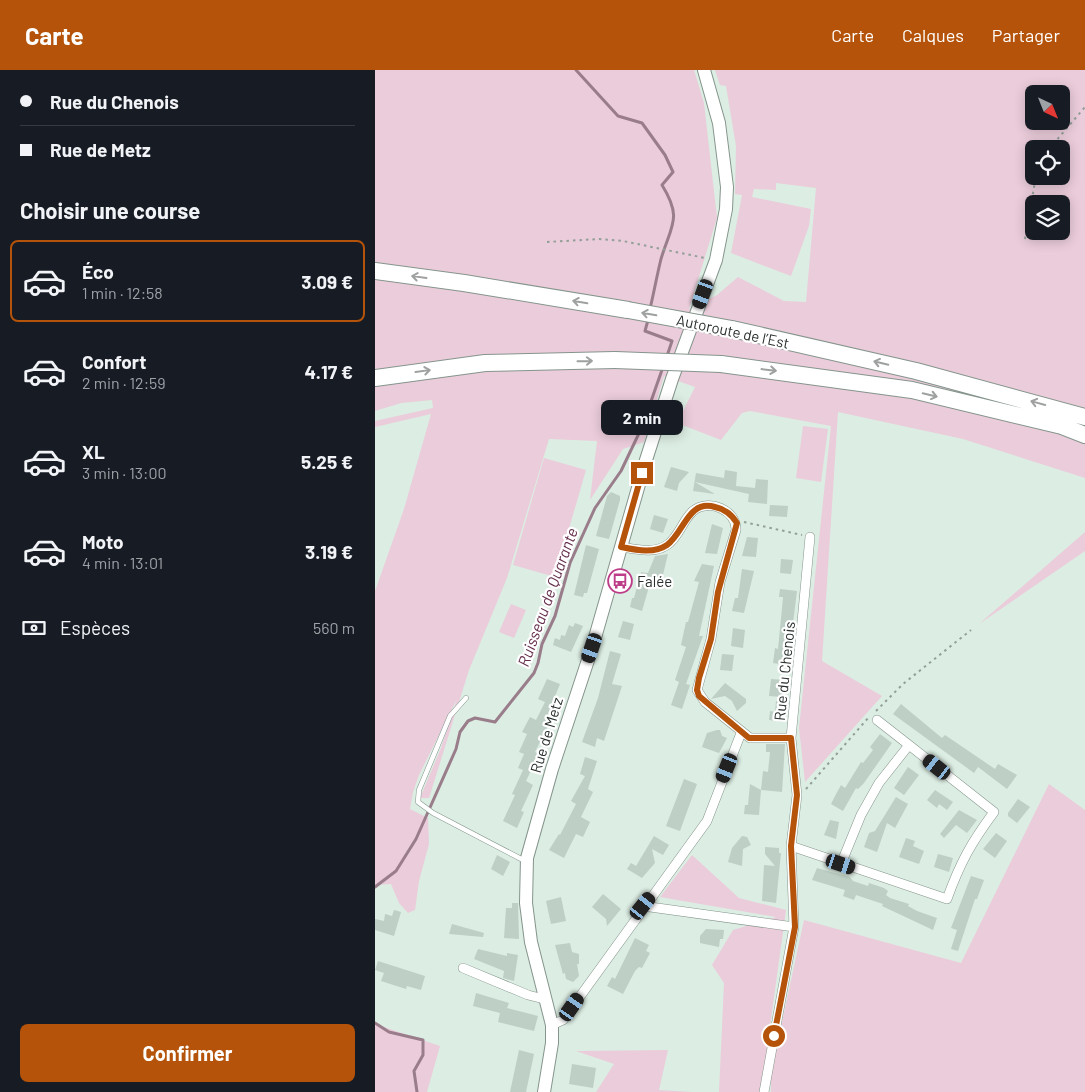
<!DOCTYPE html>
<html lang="fr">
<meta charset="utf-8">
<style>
body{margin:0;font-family:Barlow,sans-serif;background:#242831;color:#f1f3f6;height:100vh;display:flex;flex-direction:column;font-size:19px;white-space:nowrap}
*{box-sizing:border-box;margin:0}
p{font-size:16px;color:#9ea1a6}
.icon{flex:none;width:28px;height:28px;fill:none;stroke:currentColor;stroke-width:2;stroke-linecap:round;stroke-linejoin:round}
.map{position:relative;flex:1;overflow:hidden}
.sheet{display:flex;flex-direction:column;background:#171b24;width:375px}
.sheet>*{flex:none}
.guide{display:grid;align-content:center;height:110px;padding:0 20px;background:#171b24}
.needle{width:32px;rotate:137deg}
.controls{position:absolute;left:650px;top:15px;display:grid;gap:10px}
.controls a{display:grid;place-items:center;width:45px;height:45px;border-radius:8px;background:#171b24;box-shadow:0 2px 12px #0003;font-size:25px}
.end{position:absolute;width:22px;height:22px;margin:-11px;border:6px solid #b45309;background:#fff;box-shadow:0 0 0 2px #fff}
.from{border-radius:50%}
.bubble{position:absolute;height:35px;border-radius:8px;background:#171b24;box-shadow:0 2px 12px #0003;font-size:16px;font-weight:700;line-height:35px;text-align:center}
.car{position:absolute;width:15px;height:30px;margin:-15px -8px;border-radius:6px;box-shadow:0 0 4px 1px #0007;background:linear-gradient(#222 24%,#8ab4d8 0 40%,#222 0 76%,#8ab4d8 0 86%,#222 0)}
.guide b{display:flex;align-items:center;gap:18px;height:48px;font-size:19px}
.guide b+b{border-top:1px solid #363941}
.guide i{width:12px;height:12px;background:#f1f3f6}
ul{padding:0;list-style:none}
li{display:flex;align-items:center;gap:15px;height:82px;margin:0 10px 8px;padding:0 10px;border:2px solid transparent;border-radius:8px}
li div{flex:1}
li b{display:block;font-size:19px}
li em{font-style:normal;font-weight:700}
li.selected{border-color:#b45309}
li>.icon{width:45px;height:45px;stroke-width:1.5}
h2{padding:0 20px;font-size:22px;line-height:60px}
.pay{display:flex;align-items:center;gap:12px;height:55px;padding:0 20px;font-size:19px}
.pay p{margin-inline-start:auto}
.cta{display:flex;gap:10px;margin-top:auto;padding:10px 20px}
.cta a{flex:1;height:58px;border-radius:8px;background:#b45309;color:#fff;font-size:20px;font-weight:700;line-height:58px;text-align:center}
header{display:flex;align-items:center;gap:30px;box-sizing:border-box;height:70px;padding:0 25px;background:#b45309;color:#fff}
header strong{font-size:24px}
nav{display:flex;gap:28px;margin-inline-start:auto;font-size:18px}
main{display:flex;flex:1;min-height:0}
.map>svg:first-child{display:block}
.green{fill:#ebccda;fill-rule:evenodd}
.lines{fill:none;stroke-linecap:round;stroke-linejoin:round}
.stream{stroke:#997d8a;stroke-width:3}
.building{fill:#becfc5}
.lane-casing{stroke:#85958c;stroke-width:5.5}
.street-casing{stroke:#85958c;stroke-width:10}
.secondary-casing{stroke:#85958c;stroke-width:14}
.highway-casing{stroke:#85958c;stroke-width:18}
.path{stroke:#929f98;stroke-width:2;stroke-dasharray:2.5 4;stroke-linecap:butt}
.lane{stroke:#fff;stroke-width:4.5}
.street{stroke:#fff;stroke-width:9}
.secondary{stroke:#fff;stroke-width:12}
.highway{stroke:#fff;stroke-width:16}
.highway-bridge-casing{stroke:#85958c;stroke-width:18;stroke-linecap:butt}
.highway-bridge{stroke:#fff;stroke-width:16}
.oneway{stroke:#9ea1a0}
.route{stroke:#b45309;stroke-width:6}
.labels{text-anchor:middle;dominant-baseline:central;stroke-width:4.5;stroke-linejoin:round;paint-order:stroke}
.street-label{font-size:15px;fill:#282f2b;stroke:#fff}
.poi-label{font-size:15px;fill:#282f2b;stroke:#fff;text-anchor:start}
.water-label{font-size:16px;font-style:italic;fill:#652e4c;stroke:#fff}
</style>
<header>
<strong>Carte</strong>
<nav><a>Carte</a><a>Calques</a><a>Partager</a></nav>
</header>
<main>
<section class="sheet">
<div class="guide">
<b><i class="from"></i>Rue du Chenois</b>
<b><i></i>Rue de Metz</b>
</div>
<h2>Choisir une course</h2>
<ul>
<li class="selected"><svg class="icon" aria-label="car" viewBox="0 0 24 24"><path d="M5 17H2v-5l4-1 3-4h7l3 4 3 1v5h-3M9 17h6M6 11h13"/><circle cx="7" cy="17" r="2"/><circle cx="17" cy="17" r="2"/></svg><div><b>Éco</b><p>1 min · 12:58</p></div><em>3.09 €</em></li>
<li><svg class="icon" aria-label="car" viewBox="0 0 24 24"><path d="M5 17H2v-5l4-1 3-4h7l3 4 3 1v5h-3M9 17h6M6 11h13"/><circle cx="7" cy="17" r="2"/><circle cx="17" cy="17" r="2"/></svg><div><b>Confort</b><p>2 min · 12:59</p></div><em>4.17 €</em></li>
<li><svg class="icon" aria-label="car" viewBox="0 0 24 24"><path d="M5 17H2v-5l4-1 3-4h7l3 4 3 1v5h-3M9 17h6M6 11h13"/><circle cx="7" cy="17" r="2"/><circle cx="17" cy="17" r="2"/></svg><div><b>XL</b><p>3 min · 13:00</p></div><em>5.25 €</em></li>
<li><svg class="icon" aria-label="car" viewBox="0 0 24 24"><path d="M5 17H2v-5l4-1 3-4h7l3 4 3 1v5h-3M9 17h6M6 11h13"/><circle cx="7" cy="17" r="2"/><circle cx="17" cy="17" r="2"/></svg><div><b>Moto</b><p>4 min · 13:01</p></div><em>3.19 €</em></li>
</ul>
<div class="pay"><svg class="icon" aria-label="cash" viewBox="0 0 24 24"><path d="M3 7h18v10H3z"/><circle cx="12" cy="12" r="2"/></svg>Espèces<p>560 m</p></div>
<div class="cta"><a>Confirmer</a></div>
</section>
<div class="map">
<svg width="710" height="1022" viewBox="0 0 710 1022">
<rect width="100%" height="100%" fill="#dcede3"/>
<path class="green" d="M0 0H319L329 33 342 148 314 239 342 225 363 207 409 231 431 232 441 118 401 113V120L379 119 377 127 436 139 434 156 416 206 356 183 367 125 360 124 361 76 351 16 345 15 340 0H710V408L588 369 463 342 447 591 507 626 430 712 424 658 456 356 375 341 367 343 346 370 302 353 320 317 289 306 269 372 248 379 215 430 222 371 174 369 132 508 94 600 54 728H45L66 678 82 629 44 705 38 722 35 739 53 748 54 774 44 811 40 840 33 843 24 833 16 814 0 815V521L29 439 56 344 0 357V351L58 338 57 330 26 333 0 341ZM659 24H686V51H659ZM659 79H686V106H659ZM659 134H686V161H659Z
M428 356 453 359 446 412 421 408Z
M169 388 211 400 180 507 138 495Z
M710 462V481L604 554Z
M136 534 151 540 139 568 124 562Z
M674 714 710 740V1022H396V1003L429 850 586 893Z
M317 785 364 828 411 840 386 1022H344L349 913 337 895 358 860 401 847 285 827Z
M0 954 65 976 52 1022H0Z
M293 980 284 1020 317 1022H221L239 994 201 981Z"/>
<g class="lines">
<path class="stream" d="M201 0 243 46 267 53 290 85 298 102 287 115C308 149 296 155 286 189 282 205 279 222 275 239
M273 250 270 261 297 271 292 286
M0 817 21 801 41 769 81 679 85 662 93 651 100 648 120 652 159 603 163 593 167 574 180 546 195 493 220 438 246 401 267 357 288 297
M0 953 14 962 48 970V985L39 1001 42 1022"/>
</g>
<path class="building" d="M296 397 314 402 304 413 302 421 289 417Z
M350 400 362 402 361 416 380 418 381 409 393 410 392 434 373 432 374 424 320 412 340 424 318 421 321 403 349 408Z
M236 422 245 426V430L234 469 221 466 232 426Z
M395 435 413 436 412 447 394 446Z
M279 445 293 449 288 463 275 459Z
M337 454 348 458 342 484 330 483Z
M372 467 383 468 381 487 367 486Z
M211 475 224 479 212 523H209L208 527 199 525Z
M293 484 286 513 276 510 267 541 255 537 257 528H259L266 502 273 503 280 486Z
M406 489 418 490 416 504 405 503Z
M327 494 339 496 324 566H328L311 614 315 615 307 639 296 635 304 612 300 610 311 577 306 575 311 552H313L324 512 319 511Z
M367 499 379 501 369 543 357 541 360 528H363Z
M405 519 422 521 416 569 413 568 410 595 398 593 400 578 403 579 407 538 408 527H404Z
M248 551 259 554 255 570 243 567Z
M200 553 208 556 196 582 178 575 180 568 185 570 186 565 190 566 194 555 198 557Z
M358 558 370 560 368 578 356 576Z
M235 581 246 584 237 614 247 616 229 671 222 668 220 677 207 672 223 628Z
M347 584 359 585 357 601 345 600Z
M172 609 185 614 172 646 177 648 160 682 164 684 151 711 158 715 146 741 149 742 142 758 128 751 140 725 137 724 148 700 143 698 149 684 144 682 152 664 147 662 155 647 161 650 170 632 163 629Z
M396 609 409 610 407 627 394 626Z
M350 613 371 629V633L362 641 357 631 350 626 336 629Z
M401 631 411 633 409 652 394 650 395 641 400 642Z
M526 634 567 668 570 665 620 699 623 694 642 705 632 719 603 697 599 703 518 644Z
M342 660H345L347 666 352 668 344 683 327 677 332 663Z
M505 664 517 673 489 713 483 719 481 718 468 741 456 734 460 726 466 715 470 718 486 692 488 693 498 680 495 677Z
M391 674H410L407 722 386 720 388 701 393 702 395 682H391Z
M210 687 222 691 213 719 218 722 206 747 215 752 208 767 201 764 189 788 174 780 184 764 185 765 201 734 196 731 210 706 205 704Z
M533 697 544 705 529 725 519 718Z
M309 709 322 714 305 761 291 756Z
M375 714 386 720 384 745 369 744 370 735H373Z
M560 720 578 732 572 740 564 734 562 738 552 730Z
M521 727 533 734 520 758 512 753 502 782 489 777 494 763 500 761Z
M643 729 655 737 642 753 633 746V743Z
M584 740 602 750 592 763 581 755 569 768 565 764Z
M455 750 464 752 461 769 449 765Z
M621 763 632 771 620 788 608 779Z
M279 766 294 775 288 785 277 779 280 793 267 808 252 799 256 793 261 796Z
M367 766 372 767 376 775 368 779 367 796 353 792 357 778Z
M531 768 540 771 538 776 549 781 544 794 524 787Z
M390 777 404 778V783H406L401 833 387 831 389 795 400 796 390 784Z
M563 784 578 788 574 802 559 797Z
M122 785 135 792 128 806 116 799Z
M442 798 475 807 478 811 493 816 494 813 509 818 513 821 511 825 515 828 534 834 533 836 542 841 562 848 558 860 507 836 508 834 481 825 479 830 468 826 470 820 437 810Z
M596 806 609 810 602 829H600L583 881 576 879 582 860 576 858Z
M228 824 246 839 232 856 231 849 217 837Z
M186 827 191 851 176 854 171 831Z
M137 833H143L144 869 129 868 131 838H137Z
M19 840 26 842 19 866 0 860V849L9 851 10 844 17 846Z
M77 854 109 863 108 867 74 864Z
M331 859 349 860 348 869H345L344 877 325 873V866Z
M260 868 274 875 271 881 275 883 267 898 264 897 260 901 248 924 232 916 237 907 240 909Z
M195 873 197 882 204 884V894H202L204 906 198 912 191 909 190 903 188 904 180 875Z
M103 879 132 886V883L143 885 139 911 128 908 129 901 99 889Z
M3 891 50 906 46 920 32 916 31 919 6 911 9 903 0 900Z
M101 923 134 933 132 938 163 946 159 961 123 952 125 943 98 936Z
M144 980 159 984 151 1022H135Z
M197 994 221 998 218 1018 194 1014Z"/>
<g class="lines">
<g class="lane-casing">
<path id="lane" d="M91 628 75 646 44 720 43 732 58 743 150 791"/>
</g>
<g class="street-casing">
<path id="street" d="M246 477C261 479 279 484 292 475 304 467 307 451 318 441 333 428 362 440 361 460L345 512 336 569 322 620 330 632 375 668H416
M416 776 572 829C585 793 596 773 619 742L534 675
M466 794 486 745 504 713 534 675 502 650
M268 836 419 857 416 776 422 725 416 668 435 467
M88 898 153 925 169 929
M177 955 188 950 332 751 366 663
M389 1022 419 857"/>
</g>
<g class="secondary-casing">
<path id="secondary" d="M169 1022 177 973V955L156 872 151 833 152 788 177 699 217 578 271 390 297 309 341 190 351 139 352 117 344 53 329 0"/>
</g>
<g class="highway-casing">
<path id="highway" d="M0 201 89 213 253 240
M357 259 541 301 710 347
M346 294 537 320 687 356 710 365
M0 308 110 293 240 290"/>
</g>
<path class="path" d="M674 79 710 37
M650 169 661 106
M172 172 224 169 248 171 330 188
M369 452 427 465
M501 641 528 614 596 560
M431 719 494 647"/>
<use href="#lane" class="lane"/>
<use href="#street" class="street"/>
<use href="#secondary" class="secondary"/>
<use href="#highway" class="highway"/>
<g class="highway-bridge-casing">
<path id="highway-bridge" d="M253 240 357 259
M240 290 346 294"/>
</g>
<use href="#highway-bridge" class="highway-bridge"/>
</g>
<defs><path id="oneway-shaft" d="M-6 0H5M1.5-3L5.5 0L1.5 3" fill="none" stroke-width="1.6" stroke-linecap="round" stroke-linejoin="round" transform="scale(1.25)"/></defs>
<g class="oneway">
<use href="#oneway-shaft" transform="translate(44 207) rotate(-172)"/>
<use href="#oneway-shaft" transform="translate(205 232) rotate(-170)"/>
<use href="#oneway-shaft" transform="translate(274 244) rotate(-170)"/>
<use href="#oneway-shaft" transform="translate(210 291) rotate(-1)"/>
<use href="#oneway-shaft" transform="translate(506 293) rotate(-167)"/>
<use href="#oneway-shaft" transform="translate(394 300) rotate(7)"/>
<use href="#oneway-shaft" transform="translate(48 301) rotate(-8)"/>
<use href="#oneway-shaft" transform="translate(555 325) rotate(13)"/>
<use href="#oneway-shaft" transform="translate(663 333) rotate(-165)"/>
</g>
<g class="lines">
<path class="route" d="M267 403 246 477C261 480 279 484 292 475 309 463 313 429 340 437 350 439 357 445 362 453L343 522 336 569 324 608 322 620 324 626 374 668H416L422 725 416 776 420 857 399 966"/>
</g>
<defs>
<g id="bus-ring" transform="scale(1.25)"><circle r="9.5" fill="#fff" stroke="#bd3d88" stroke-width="1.5"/><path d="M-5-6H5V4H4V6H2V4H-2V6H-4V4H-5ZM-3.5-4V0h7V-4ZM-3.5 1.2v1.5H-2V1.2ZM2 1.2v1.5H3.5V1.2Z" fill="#bd3d88"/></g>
</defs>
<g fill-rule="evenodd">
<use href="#bus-ring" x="245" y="511"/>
</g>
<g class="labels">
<g class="street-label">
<text transform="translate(358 261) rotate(12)">Autoroute de l’Est</text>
<text transform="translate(409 601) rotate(-84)">Rue du Chenois</text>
<text transform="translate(171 665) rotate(-73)">Rue de Metz</text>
</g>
<g class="poi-label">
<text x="262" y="511">Falée</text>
</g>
<g class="water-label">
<text transform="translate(172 527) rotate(-70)">Ruisseau de Quarante</text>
</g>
</g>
</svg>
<div class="controls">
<a><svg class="needle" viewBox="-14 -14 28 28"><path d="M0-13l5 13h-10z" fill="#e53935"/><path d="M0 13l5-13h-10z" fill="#9ea1a6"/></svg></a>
<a><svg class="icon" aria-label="locate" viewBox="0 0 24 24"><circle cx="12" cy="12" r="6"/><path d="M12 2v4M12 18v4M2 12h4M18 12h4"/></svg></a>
<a><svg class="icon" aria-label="layers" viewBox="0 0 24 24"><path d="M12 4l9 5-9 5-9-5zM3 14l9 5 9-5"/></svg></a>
</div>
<i class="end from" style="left:399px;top:966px"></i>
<i class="end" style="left:267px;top:403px"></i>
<div class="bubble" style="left:226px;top:330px;width:82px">2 min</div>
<i class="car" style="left:328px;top:224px;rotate:200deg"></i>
<i class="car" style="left:217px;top:578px;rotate:199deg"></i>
<i class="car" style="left:562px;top:697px;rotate:308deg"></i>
<i class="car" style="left:352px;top:698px;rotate:202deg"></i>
<i class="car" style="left:466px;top:794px;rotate:108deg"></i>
<i class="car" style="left:268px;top:836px;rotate:39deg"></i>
<i class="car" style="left:197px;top:937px;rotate:35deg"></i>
</div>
</main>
